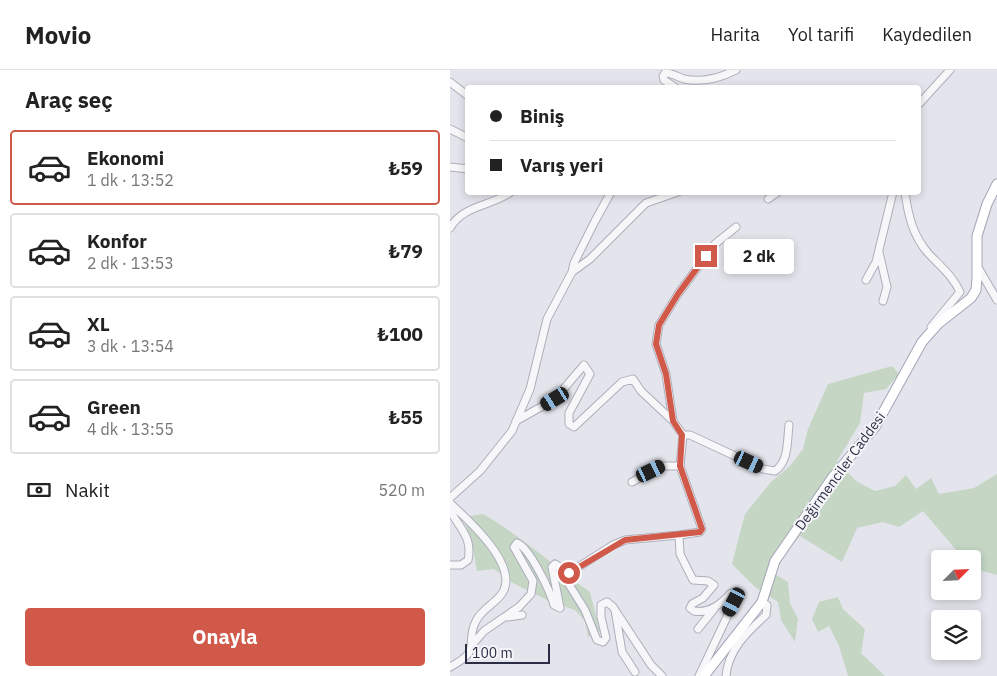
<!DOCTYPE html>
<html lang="tr">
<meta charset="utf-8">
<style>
body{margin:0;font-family:"IBM Plex Sans",sans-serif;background:#f2f2f2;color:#222;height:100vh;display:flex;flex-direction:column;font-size:19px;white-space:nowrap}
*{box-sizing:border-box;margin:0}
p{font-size:16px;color:#767676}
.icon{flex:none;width:28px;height:28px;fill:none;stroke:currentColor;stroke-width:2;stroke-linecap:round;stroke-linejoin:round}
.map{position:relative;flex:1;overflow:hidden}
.details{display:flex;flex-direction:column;background:#fff;width:450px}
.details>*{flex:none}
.banner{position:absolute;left:15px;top:15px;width:456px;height:110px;border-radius:5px;box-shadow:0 2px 8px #0003;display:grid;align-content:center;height:110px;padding:0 25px;background:#fff}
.needle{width:32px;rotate:66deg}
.tools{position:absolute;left:481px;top:480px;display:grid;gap:10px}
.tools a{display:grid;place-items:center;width:50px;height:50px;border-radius:5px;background:#fff;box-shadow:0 2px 8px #0003;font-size:25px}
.scale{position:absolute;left:15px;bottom:12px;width:85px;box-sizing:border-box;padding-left:5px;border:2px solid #2b2d45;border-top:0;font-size:14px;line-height:18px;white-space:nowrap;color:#2b2d45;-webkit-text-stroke:4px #f4f4f9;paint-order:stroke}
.end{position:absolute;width:22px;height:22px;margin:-11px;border:6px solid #d15949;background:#fff;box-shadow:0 0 0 2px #fff}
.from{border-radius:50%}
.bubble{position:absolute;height:35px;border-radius:5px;background:#fff;box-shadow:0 2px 8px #0003;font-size:16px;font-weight:700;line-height:35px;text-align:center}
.car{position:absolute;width:15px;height:30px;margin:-15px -8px;border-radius:6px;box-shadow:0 0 4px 1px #0007;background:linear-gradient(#222 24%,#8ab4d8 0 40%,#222 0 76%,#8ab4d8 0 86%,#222 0)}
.banner b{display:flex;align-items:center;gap:18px;height:48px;font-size:19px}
.banner b+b{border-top:1px solid #e0e0e0}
.banner i{width:12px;height:12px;background:#222}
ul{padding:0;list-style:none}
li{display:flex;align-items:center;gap:15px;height:75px;margin:0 10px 8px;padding:0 15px;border:2px solid #e0e0e0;border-radius:5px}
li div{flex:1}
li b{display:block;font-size:19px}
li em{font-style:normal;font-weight:700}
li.current{border-color:#d15949}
li>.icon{width:45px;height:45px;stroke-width:1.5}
h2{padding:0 25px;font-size:22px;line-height:60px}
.pay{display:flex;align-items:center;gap:12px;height:55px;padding:0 25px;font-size:19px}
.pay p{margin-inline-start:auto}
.cta{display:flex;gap:10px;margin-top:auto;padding:10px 25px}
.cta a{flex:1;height:58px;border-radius:5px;background:#d15949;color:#fff;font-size:20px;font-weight:700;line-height:58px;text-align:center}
header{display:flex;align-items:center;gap:30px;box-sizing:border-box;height:70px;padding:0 25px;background:#fff;border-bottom:1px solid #e0e0e0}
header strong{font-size:24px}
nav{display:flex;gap:28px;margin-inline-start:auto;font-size:18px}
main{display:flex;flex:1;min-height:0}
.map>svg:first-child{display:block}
.green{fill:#c5d6c5}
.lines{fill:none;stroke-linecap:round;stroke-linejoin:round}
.minor-casing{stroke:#acaeba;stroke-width:9}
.major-casing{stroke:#a3a5b8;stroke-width:11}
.minor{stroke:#f7f7fa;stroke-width:7}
.major{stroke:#fff;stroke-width:9}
.route{stroke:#d15949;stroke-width:6}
.labels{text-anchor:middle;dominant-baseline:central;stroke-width:4;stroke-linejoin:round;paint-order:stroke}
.street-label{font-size:14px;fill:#2b2d45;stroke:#f4f4f9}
</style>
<header>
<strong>Movio</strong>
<nav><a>Harita</a><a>Yol tarifi</a><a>Kaydedilen</a></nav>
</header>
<main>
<section class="details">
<h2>Araç seç</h2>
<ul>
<li class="current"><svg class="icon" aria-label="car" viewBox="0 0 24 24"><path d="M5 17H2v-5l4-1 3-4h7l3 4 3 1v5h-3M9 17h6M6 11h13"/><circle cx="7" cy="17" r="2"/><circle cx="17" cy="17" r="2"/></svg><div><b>Ekonomi</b><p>1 dk · 13:52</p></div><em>₺59</em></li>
<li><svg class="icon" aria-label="car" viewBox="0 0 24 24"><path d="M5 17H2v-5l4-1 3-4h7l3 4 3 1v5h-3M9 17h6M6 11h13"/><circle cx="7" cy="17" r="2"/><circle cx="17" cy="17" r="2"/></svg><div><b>Konfor</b><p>2 dk · 13:53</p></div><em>₺79</em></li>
<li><svg class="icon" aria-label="car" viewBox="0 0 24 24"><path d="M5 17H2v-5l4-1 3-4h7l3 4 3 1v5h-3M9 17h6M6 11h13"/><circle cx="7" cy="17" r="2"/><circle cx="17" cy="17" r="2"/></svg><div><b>XL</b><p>3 dk · 13:54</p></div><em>₺100</em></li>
<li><svg class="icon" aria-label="car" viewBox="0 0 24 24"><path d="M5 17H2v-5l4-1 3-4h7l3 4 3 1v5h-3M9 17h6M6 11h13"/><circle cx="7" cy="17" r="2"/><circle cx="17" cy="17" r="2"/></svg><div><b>Green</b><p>4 dk · 13:55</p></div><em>₺55</em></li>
</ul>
<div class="pay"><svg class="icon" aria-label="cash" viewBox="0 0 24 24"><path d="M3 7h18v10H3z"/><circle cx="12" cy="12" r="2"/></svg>Nakit<p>520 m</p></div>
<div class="cta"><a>Onayla</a></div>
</section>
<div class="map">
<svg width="547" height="606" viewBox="0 0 547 606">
<rect width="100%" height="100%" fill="#e4e5ec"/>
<path class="green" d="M442 296 449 304 436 319 414 323 410 353 387 391 406 411 425 421 445 416 456 405 466 419 481 408 489 424 524 418 547 404V505L525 499 523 497 522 489 512 487 473 441 449 457 433 452 407 458 392 492 350 466 335 483 325 504 338 512 340 533 348 549 345 572 331 550 328 532 305 517 282 494 295 444 321 412 340 396 353 379 358 359 378 314Z
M33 444C71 466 104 496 140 522L150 562 138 567 135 551 125 540 99 531 61 512 44 499 27 501 21 468 15 454 20 446Z
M388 527 393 539 415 559 411 583 435 606H398L389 576 379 556 368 562 362 549 369 532Z"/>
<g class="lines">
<g class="minor-casing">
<path id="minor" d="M0 12 18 26
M226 18 214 10 213 6 215 3C223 3 227 7 234 9 253 13 270 8 286 0
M469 34 500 0
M0 59 18 68
M0 97 18 99
M455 122C458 145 463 166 478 183 490 196 503 206 510 222L481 257
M318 129 328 122
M0 158C13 135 42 136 61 122
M429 182 437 217 433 231
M529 199 547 230
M122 202 140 189 196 133 228 122
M416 210 426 192 443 122
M66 351 105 329 134 295 140 304 119 343V354L124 357 172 312 183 309 191 321 223 351
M233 365 223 351 216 304 206 274 209 255 228 224 265 174 286 157
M182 412 211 396H230
M0 428 30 401 62 361 80 319 97 249 122 202 124 193 145 151 161 122
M0 433C18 450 66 492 54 520 49 532 32 538 26 551 14 574 34 579 0 597
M0 440C9 458 23 467 18 490L11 495H0
M114 501 115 508 135 540 147 570 153 572 156 568 151 547V535L157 532 163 537 201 595 212 606
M165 540 172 582 185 602
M58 547 72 545
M248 559 264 539
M22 575 34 561 69 537 81 524 83 511 64 477 67 473C80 478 100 521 104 535L110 538 102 497 105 494 119 503 163 475 175 470 229 465
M249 606 284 532 285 525 281 523C271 534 259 544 244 541L240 538 242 534 253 528 264 515 258 511 243 510 230 484 229 465 250 462 252 459 230 396 233 365H240L313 399 325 401C339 391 337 371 339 355
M276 606C278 580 298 561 316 545L317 535 312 532"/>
</g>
<g class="major-casing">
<path id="major" d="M254 606 312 532 325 491 382 408 425 357 472 272 488 254 521 228 526 220 527 209V166L537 134 547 114"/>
</g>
<use href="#minor" class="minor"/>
<use href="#major" class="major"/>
</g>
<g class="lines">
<path class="route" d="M119 503 175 470 250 462 252 459 230 396 232 365 223 351 216 304 206 274 209 255 228 224 256 186"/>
</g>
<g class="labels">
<g class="street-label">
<text transform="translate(390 401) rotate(-54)">Değirmenciler Caddesi</text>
</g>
</g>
</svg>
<div class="tools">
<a><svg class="needle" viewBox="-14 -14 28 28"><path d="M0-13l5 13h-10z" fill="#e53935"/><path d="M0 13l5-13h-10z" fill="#767676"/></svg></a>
<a><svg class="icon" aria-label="layers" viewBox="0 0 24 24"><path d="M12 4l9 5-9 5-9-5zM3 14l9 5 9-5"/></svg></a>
</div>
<div class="scale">100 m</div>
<i class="end from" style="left:119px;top:503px"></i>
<i class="end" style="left:256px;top:186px"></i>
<div class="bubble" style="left:274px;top:169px;width:70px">2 dk</div>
<i class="car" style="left:105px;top:329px;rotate:239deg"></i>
<i class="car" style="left:299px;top:392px;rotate:115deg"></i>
<i class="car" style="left:201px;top:401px;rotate:64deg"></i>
<i class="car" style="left:284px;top:532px;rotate:208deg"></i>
<div class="banner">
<b><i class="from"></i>Biniş</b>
<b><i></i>Varış yeri</b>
</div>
</div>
</main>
